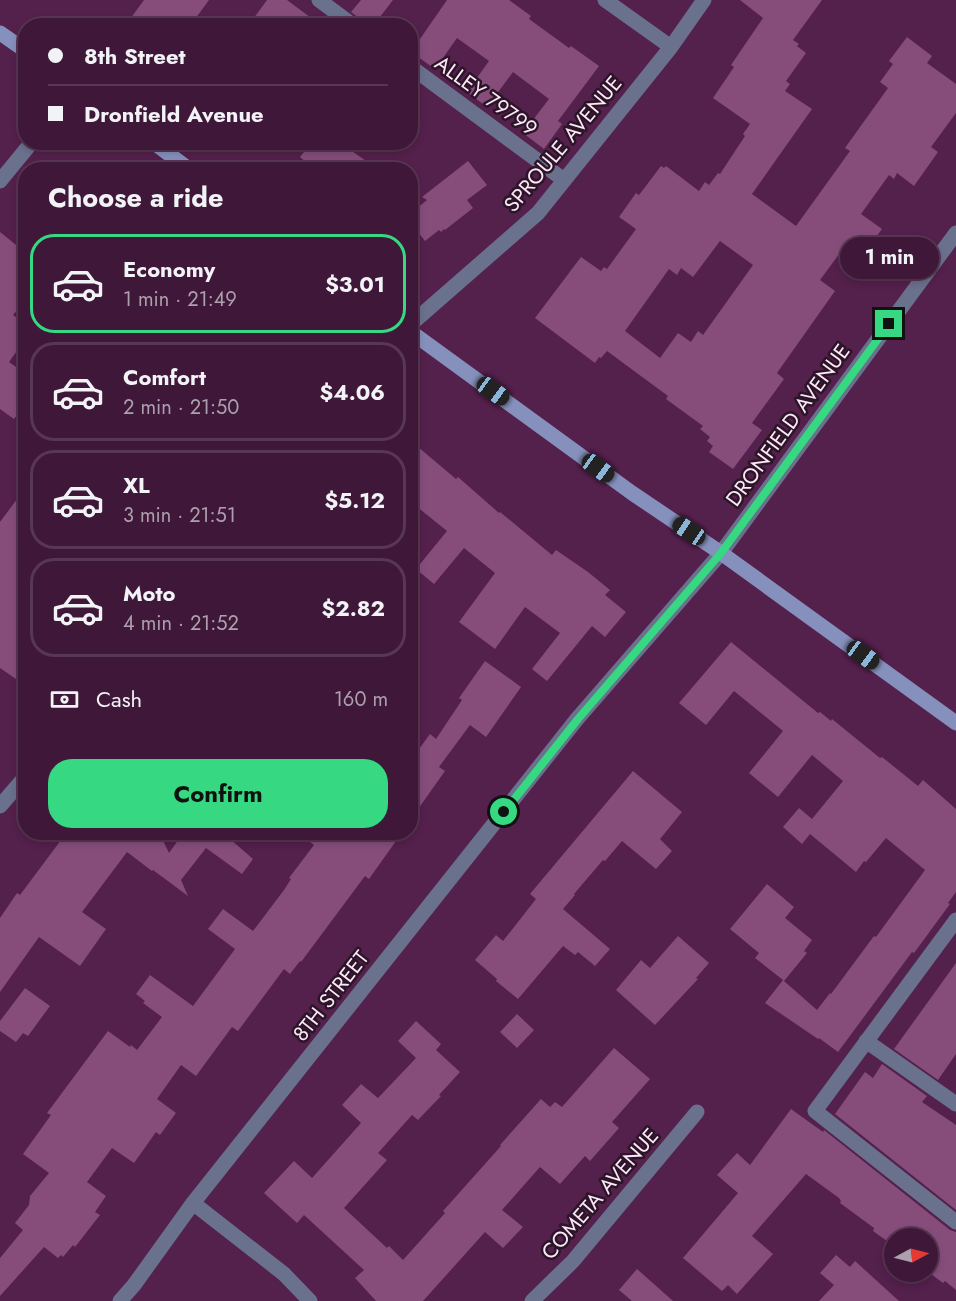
<!DOCTYPE html>
<meta charset="utf-8">
<style>
body{margin:0;font-family:Jost,sans-serif;background:#4a2544;color:#f1f3f6;height:100vh;display:flex;flex-direction:column;font-size:22px;white-space:nowrap}
*{box-sizing:border-box;margin:0}
p{font-size:20px;color:#ada0ae}
.icon{flex:none;width:33px;height:33px;fill:none;stroke:currentColor;stroke-width:2;stroke-linecap:round;stroke-linejoin:round}
.map{position:relative;flex:1;overflow:hidden}
.side{position:absolute;left:18px;top:162px;width:400px;height:678px;display:flex;flex-direction:column;background:#3f1839;border-radius:24px;box-shadow:0 3px 9px #0003,0 0 0 2px #583753}
.side>*{flex:none}
.top-card{position:absolute;left:18px;top:18px;width:400px;height:132px;border-radius:24px;box-shadow:0 3px 9px #0003,0 0 0 2px #583753;display:grid;align-content:center;height:132px;padding:0 30px;background:#3f1839}
.needle{width:39px;rotate:83deg}
.buttons{position:absolute;left:884px;top:1228px;display:grid;gap:12px}
.buttons a{display:grid;place-items:center;width:54px;height:54px;border-radius:50%;background:#3f1839;box-shadow:0 3px 9px #0003,0 0 0 2px #583753;font-size:30px}
.end{position:absolute;width:27px;height:27px;margin:-14px;border:8px solid #36d881;background:#111;box-shadow:0 0 0 3px #111}
.from{border-radius:50%}
.bubble{position:absolute;height:42px;border-radius:21px;background:#3f1839;box-shadow:0 3px 9px #0003,0 0 0 2px #583753;font-size:20px;font-weight:700;line-height:42px;text-align:center}
.car{position:absolute;width:18px;height:36px;margin:-18px -9px;border-radius:8px;box-shadow:0 0 4px 2px #0007;background:linear-gradient(#222 24%,#8ab4d8 0 40%,#222 0 76%,#8ab4d8 0 86%,#222 0)}
.top-card b{display:flex;align-items:center;gap:21px;height:57px;font-size:22px}
.top-card b+b{border-top:2px solid #583753}
.top-card i{width:15px;height:15px;background:#f1f3f6}
ul{padding:0;list-style:none}
li{display:flex;align-items:center;gap:18px;height:99px;margin:0 12px 9px;padding:0 18px;border:3px solid #583753;border-radius:24px}
li div{flex:1}
li b{display:block;font-size:22px}
li em{font-style:normal;font-weight:700}
li.active{border-color:#36d881}
li>.icon{width:54px;height:54px;stroke-width:1.5}
h2{padding:0 30px;font-size:27px;line-height:72px}
.pay{display:flex;align-items:center;gap:15px;height:66px;padding:0 30px;font-size:22px}
.pay p{margin-inline-start:auto}
.cta{display:flex;gap:12px;margin-top:auto;padding:12px 30px}
.cta a{flex:1;height:69px;border-radius:24px;background:#36d881;color:#111;font-size:24px;font-weight:700;line-height:69px;text-align:center}
.map>svg:first-child{display:block}
.building{fill:#864d7b;fill-rule:evenodd}
.lines{fill:none;stroke-linecap:round;stroke-linejoin:round}
.service{stroke:#6a718d;stroke-width:15}
.minor{stroke:#6a718d;stroke-width:15}
.tertiary{stroke:#6a718d;stroke-width:15}
.secondary{stroke:#8690bc;stroke-width:15}
.route{stroke:#36d881;stroke-width:8}
.labels{text-anchor:middle;dominant-baseline:central;stroke-width:5;stroke-linejoin:round;paint-order:stroke}
.street-label{font-size:21px;fill:#fce8f7;stroke:#2c1528}
</style>
<div class="map">
<svg width="956" height="1301" viewBox="0 0 956 1301">
<rect width="100%" height="100%" fill="#54204c"/>
<path class="building" d="M144 0H209L190 26H125Z
M267 0H287L322 26H248Z
M361 0H393L373 26H364L360 19 351 12Z
M447 0H509L531 16 529 19 569 48 571 46 599 66 558 121 562 124 544 149 523 133 549 99 513 72 487 107 467 92 489 61 457 38 435 69 411 52Z
M740 0H822L793 40 799 44 797 46 806 53 786 81 790 84 785 91 812 109 752 194 796 226 850 151 845 148 888 88 880 82 893 64 889 61 907 37 932 56 927 63 956 84V113L931 147 938 152 914 186 897 173 894 179 889 175 861 214 882 229 864 254 848 242 820 280 835 291 777 373 784 379 752 423 762 430 733 469 709 452 713 446 707 441 710 437 700 429 703 426 666 399 668 396 607 351 601 358 599 357 595 363 535 318 581 257 601 271 604 267 607 269 636 229 619 217 636 193 639 195 661 166 664 168 666 166 699 191 705 182 709 185 718 173 720 174 745 136 743 134 750 124 713 98 734 67 731 65 763 18ZM720 241 753 265 703 335 698 331 691 342 678 333 660 358 625 331 669 269 677 275 681 268 693 277Z
M312 142H339L379 170H315L300 157Z
M468 161 487 185 467 200 473 208 445 230 444 229 441 232 439 230 425 241 411 223V213L427 200 422 197Z
M0 232 26 253V300L13 315 26 324V338L9 362 26 374V403L14 419 0 409Z
M411 441 456 479 458 477 499 513 500 512 552 555 556 550 588 572 610 590 605 595 626 612 605 637 592 626 547 681 532 669 560 633 525 607 495 649 459 622 495 573 464 548 434 584 416 569 447 531 411 502Z
M26 487V667L16 679 0 668V522Z
M731 642 818 713 820 712 831 721 832 719 880 758 882 757 918 786 923 780 956 809V892L948 903 950 904 914 953 912 952 838 1052 819 1038 818 1039 765 1003 783 980 755 958 759 953 730 929 767 884 794 907 785 918 812 940 804 951 807 953 784 981 817 1010 830 993 831 994 874 936 876 937 925 870 886 838 866 862 864 861 856 872 810 834 802 844 783 827 799 808 812 819 843 781 812 755 778 797 749 773 783 731 734 691 706 725 679 703Z
M485 661 521 687 486 737 470 725 439 767 445 771 411 819V760L430 734 436 739 462 700 459 698Z
M633 771 682 812 660 839 672 851 656 869 622 841 605 861 603 860 574 894 575 895 563 909 610 949 595 966 578 952 575 955 563 946 518 999 496 981 497 979 475 960 496 935 503 941 536 899 530 894Z
M67 832H159L169 853 184 832H222L253 859 242 874 206 848 181 880 188 896 153 870 152 871 127 852 82 912 106 929 80 966 39 937 0 992V918L17 893 20 895Z
M297 832H384L396 841 369 879 365 876 301 962 300 961 290 974 284 969 238 1031 232 1027 196 1076 181 1065 157 1099 176 1113 160 1135 156 1132 134 1163 112 1148 87 1182 106 1196 95 1212 100 1215 75 1247 73 1245 63 1257 61 1255 58 1258 44 1247 0 1296V1258L23 1230 15 1223 29 1205 30 1196 49 1173 23 1154 51 1115 47 1113 108 1031 130 1047 131 1045 137 1050 162 1017 143 1003 145 1001 136 994 150 975 193 1006 235 949 208 929 223 909 253 931 284 890 291 879 289 878 314 845Z
M678 936 709 963 696 978 698 979 655 1025 616 990 641 960 650 968Z
M956 963V1054L938 1080 894 1049Z
M25 988 50 1006 28 1036 23 1033 16 1042 0 1031V1021Z
M517 1014 534 1030 517 1048 500 1032Z
M416 1021 441 1044 436 1050 460 1072 439 1095 441 1096 418 1120 412 1115 378 1153 387 1160 344 1208 387 1248 389 1246 403 1260 445 1213 443 1211 501 1146 500 1145 541 1099 550 1107 555 1102 562 1107 614 1048 650 1079 612 1122 619 1128 590 1161 585 1156 560 1184 540 1167 502 1210 523 1227 503 1248 485 1232 423 1301H376L355 1278 364 1270 304 1215 297 1223 264 1193 294 1161 312 1178 361 1123 342 1105 361 1084 378 1098 416 1058 398 1041Z
M882 1064 927 1096 922 1102 956 1125V1210L835 1114 865 1072 873 1078Z
M791 1109 823 1132 824 1130 950 1230 956 1232V1290L945 1281 943 1283 927 1271V1239H894V1246L873 1231 874 1228 840 1203 841 1201 839 1198 806 1174 752 1236 773 1254 737 1294 728 1285 722 1291 683 1258 738 1193 717 1175 737 1153 750 1165Z
M836 1255 850 1267 855 1261 899 1301H819L834 1285 820 1273Z
M637 1269 673 1301H632L619 1290Z"/>
<g class="lines">
<path class="service" d="M319 0 354 26
M411 67 564 180
M956 920 815 1111 956 1222
M866 1041 956 1104"/>
<path class="minor" d="M605 0 671 47
M0 181 32 142
M411 324 538 213 671 47 704 0
M577 719 721 553 956 233
M0 806 26 776
M193 1203 284 1274 310 1301
M532 1301 573 1261 697 1112"/>
<path class="tertiary" d="M120 1301 134 1285 193 1203 577 719"/>
<path class="secondary" d="M0 33 26 51
M153 142 190 170
M411 332 632 493 721 553 956 723"/>
</g>
<g class="lines">
<path class="route" d="M504 812 578 719 721 553 889 324"/>
</g>
<g class="labels">
<g class="street-label">
<text transform="translate(486 96) rotate(36)">ALLEY 79799</text>
<text transform="translate(563 144) rotate(-50)">SPROULE AVENUE</text>
<text transform="translate(788 425) rotate(-54)">DRONFIELD AVENUE</text>
<text transform="translate(331 996) rotate(-52)">8TH STREET</text>
<text transform="translate(600 1194) rotate(-49)">COMETA AVENUE</text>
</g>
</g>
</svg>
<div class="buttons">
<a><svg class="needle" viewBox="-14 -14 28 28"><path d="M0-13l5 13h-10z" fill="#e53935"/><path d="M0 13l5-13h-10z" fill="#ada0ae"/></svg></a>
</div>
<i class="end from" style="left:504px;top:812px"></i>
<i class="end" style="left:889px;top:324px"></i>
<div class="bubble" style="left:840px;top:237px;width:99px">1 min</div>
<i class="car" style="left:493px;top:391px;rotate:126deg"></i>
<i class="car" style="left:598px;top:468px;rotate:126deg"></i>
<i class="car" style="left:689px;top:531px;rotate:304deg"></i>
<i class="car" style="left:863px;top:655px;rotate:126deg"></i>
<div class="top-card">
<b><i class="from"></i>8th Street</b>
<b><i></i>Dronfield Avenue</b>
</div>
<section class="side">
<h2>Choose a ride</h2>
<ul>
<li class="active"><svg class="icon" aria-label="car" viewBox="0 0 24 24"><path d="M5 17H2v-5l4-1 3-4h7l3 4 3 1v5h-3M9 17h6M6 11h13"/><circle cx="7" cy="17" r="2"/><circle cx="17" cy="17" r="2"/></svg><div><b>Economy</b><p>1 min · 21:49</p></div><em>$3.01</em></li>
<li><svg class="icon" aria-label="car" viewBox="0 0 24 24"><path d="M5 17H2v-5l4-1 3-4h7l3 4 3 1v5h-3M9 17h6M6 11h13"/><circle cx="7" cy="17" r="2"/><circle cx="17" cy="17" r="2"/></svg><div><b>Comfort</b><p>2 min · 21:50</p></div><em>$4.06</em></li>
<li><svg class="icon" aria-label="car" viewBox="0 0 24 24"><path d="M5 17H2v-5l4-1 3-4h7l3 4 3 1v5h-3M9 17h6M6 11h13"/><circle cx="7" cy="17" r="2"/><circle cx="17" cy="17" r="2"/></svg><div><b>XL</b><p>3 min · 21:51</p></div><em>$5.12</em></li>
<li><svg class="icon" aria-label="car" viewBox="0 0 24 24"><path d="M5 17H2v-5l4-1 3-4h7l3 4 3 1v5h-3M9 17h6M6 11h13"/><circle cx="7" cy="17" r="2"/><circle cx="17" cy="17" r="2"/></svg><div><b>Moto</b><p>4 min · 21:52</p></div><em>$2.82</em></li>
</ul>
<div class="pay"><svg class="icon" aria-label="cash" viewBox="0 0 24 24"><path d="M3 7h18v10H3z"/><circle cx="12" cy="12" r="2"/></svg>Cash<p>160 m</p></div>
<div class="cta"><a>Confirm</a></div>
</section>
</div>
